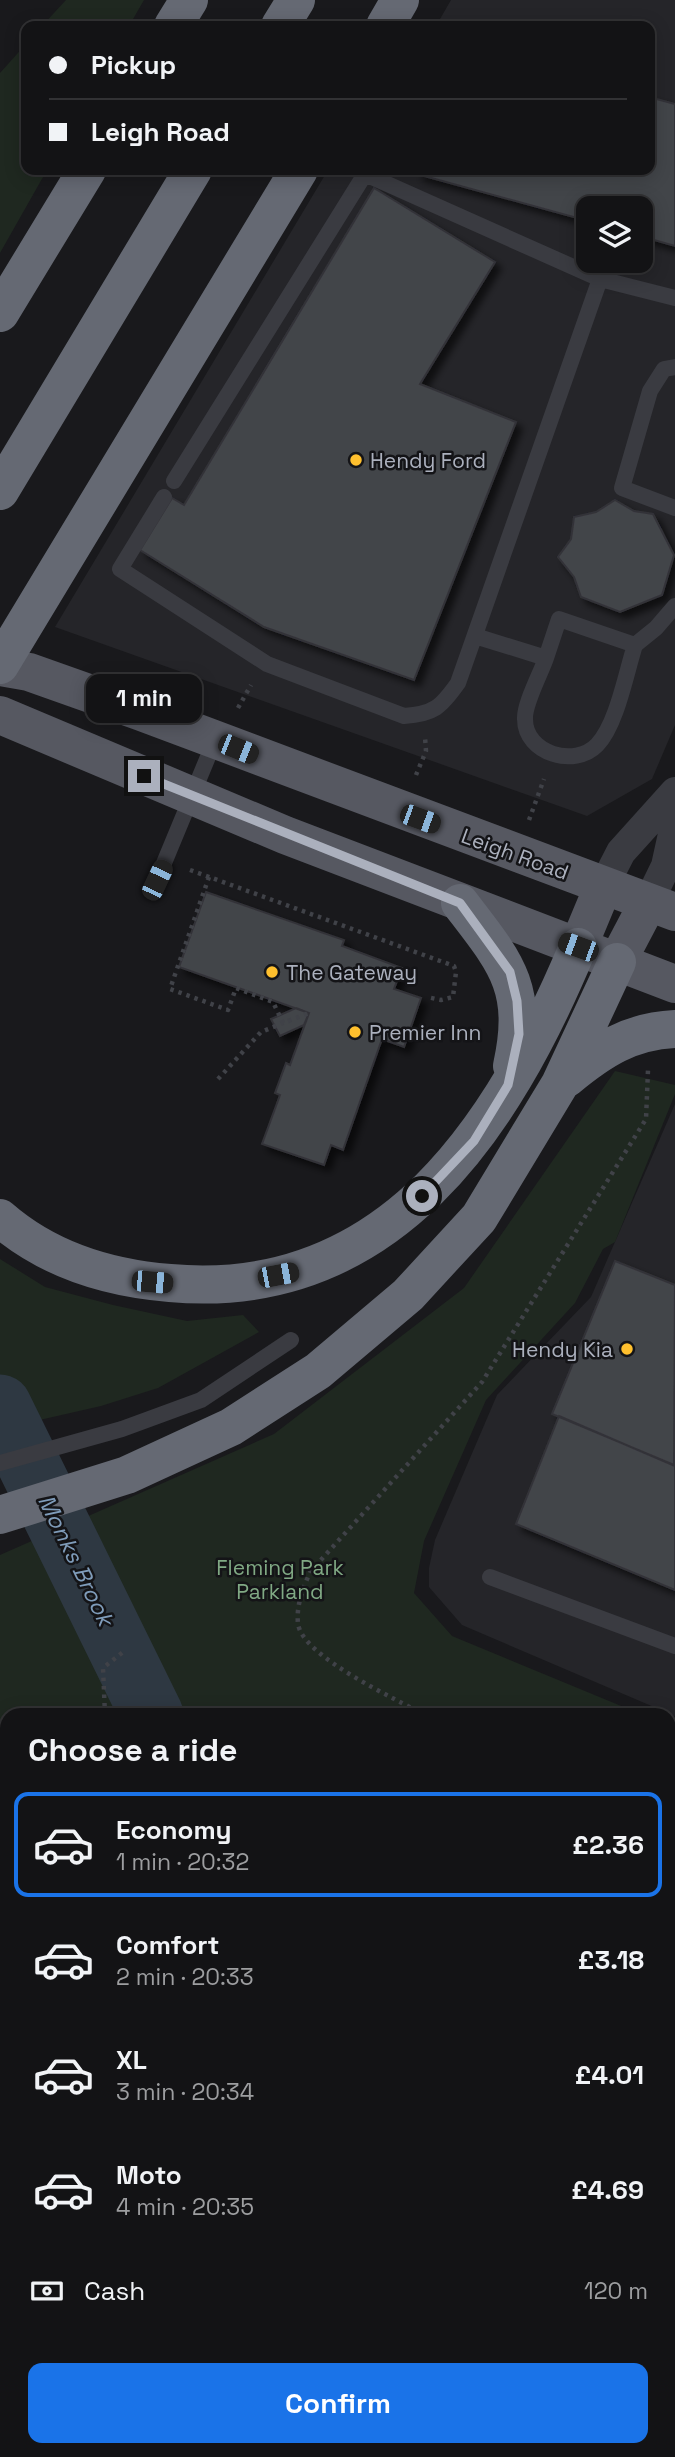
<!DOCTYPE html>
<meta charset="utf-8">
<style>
body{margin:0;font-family:"Space Grotesk",sans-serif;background:#202022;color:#f1f3f6;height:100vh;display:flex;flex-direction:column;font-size:26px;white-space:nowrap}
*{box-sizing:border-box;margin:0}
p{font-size:23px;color:#9d9ea0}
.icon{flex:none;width:38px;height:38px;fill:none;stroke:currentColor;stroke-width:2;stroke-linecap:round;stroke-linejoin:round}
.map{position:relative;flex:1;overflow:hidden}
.drawer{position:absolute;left:0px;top:1708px;width:676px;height:749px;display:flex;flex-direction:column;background:#131315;border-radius:21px 21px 0 0;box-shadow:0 4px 18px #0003,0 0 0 2px #323234}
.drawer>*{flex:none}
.top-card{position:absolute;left:21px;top:21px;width:634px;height:154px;border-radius:14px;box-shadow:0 4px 18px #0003,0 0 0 2px #323234;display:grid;align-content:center;height:154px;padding:0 28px;background:#131315}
.buttons{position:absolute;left:576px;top:196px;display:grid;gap:14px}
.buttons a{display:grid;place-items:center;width:77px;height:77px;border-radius:14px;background:#131315;box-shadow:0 4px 18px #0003,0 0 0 2px #323234;font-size:35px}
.end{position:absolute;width:32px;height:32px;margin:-16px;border:9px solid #abb0bd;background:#111;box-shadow:0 0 0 4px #111}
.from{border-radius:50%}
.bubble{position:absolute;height:49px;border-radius:14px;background:#131315;box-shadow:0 4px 18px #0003,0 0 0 2px #323234;font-size:23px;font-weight:700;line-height:49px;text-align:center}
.car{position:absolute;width:21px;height:42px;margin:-21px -10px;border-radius:9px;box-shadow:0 0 5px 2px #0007;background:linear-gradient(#222 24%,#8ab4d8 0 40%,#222 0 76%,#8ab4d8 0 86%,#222 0)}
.top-card b{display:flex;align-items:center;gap:24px;height:66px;font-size:26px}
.top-card b+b{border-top:2px solid #323234}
.top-card i{width:18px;height:18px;background:#f1f3f6}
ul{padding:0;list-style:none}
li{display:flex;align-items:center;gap:21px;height:105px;margin:0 14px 10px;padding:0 14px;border:4px solid transparent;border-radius:14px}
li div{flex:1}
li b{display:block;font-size:26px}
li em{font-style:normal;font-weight:700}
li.active{border-color:#1a73e8}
li>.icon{width:63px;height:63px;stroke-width:1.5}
h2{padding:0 28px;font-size:32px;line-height:84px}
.pay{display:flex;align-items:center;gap:18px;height:77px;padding:0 28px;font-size:26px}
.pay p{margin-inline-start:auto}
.button{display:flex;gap:14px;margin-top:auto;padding:14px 28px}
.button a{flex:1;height:80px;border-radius:14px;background:#1a73e8;color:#fff;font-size:28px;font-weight:700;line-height:80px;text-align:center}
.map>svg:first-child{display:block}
.built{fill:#252529;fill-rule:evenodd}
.green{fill:#1f2820}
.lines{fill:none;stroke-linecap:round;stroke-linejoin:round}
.river{stroke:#2e3842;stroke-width:63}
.building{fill:#434449;stroke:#333338;stroke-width:2;filter:url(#shadow)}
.path{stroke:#404248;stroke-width:4.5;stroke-dasharray:3.5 5;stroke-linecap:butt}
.lane{stroke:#3a3b41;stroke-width:16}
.street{stroke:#3a3b41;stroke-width:30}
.primary{stroke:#565861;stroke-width:38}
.highway{stroke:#656973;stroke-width:38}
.route{stroke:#abb0bd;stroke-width:9}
.poi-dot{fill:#ffc02e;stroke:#141417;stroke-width:2.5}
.labels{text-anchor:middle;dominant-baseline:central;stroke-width:5;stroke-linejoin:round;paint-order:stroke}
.poi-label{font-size:21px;fill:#abb0bd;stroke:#141417;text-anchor:start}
.street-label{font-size:21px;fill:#abb0bd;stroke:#141417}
.park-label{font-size:21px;fill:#80a984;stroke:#141417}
.water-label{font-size:23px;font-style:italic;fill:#7f9cba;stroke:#141417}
</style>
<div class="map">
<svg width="675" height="2457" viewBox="0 0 675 2457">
<defs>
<filter id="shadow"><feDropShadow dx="6" dy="6" stdDeviation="3.5" flood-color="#0009"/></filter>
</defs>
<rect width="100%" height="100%" fill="#19191c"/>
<path class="built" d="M451 0H675V725L652 779 587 816 55 627 328 170H649V26H436ZM588 208H640V261H588Z
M675 1104V1716L462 1625 429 1587V1568L435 1540 497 1395 591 1297Z"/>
<path class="green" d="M66 0H144L129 26H42Z
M26 44V170H47L0 253V73Z
M615 1071 675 1085V1094L615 1242 603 1249 575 1303 486 1400 424 1541 414 1593 452 1636 643 1715H7V2450H668L669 1727 675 1730V2457H0V1555L274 1434 464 1288Z
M0 1259 45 1287 113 1305 187 1321 243 1315 259 1332 158 1388 101 1406 0 1429Z"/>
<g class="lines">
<path class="river" d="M0 1406 152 1715
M397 2450 398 2457"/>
</g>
<path class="building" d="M649 97 675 104V246L640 236V208H588V221L417 174 418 170H649Z
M374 188 495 262 420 384 516 422 414 680 264 627 140 550 172 498 184 505Z
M615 500 634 511 653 514 674 555 662 595 620 612 581 597 574 577 558 557 571 539 574 517 596 512Z
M206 892 344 940 342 946 402 968 394 989 421 998 404 1047 382 1039 343 1150 331 1145 324 1165 262 1144 280 1095 275 1093 286 1063 290 1065 309 1013 179 967Z
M296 1008 309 1013 304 1025 280 1036 271 1019Z
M615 1261 675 1285 674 1465 552 1414Z
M559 1416 675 1466V1590L516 1524Z"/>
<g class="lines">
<path class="path" d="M238 708 251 685
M416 775 426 751 425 737
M529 820 544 779
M190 870 454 966 456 972 453 997 441 1000 427 997
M209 877 170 989 228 1010 236 988 273 1002 283 1023 309 1013
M218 1079 261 1032 283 1023
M105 1715 103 1668 123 1652
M425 1715C396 1699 303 1657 298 1624 296 1605 303 1589 310 1572L482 1382 646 1119 648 1070
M0 1848H7
M668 1860 675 1866
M0 2059 7 2051
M83 2457 86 2450
M247 2457V2450"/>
<path class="lane" d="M675 367 664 369 650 391 622 488 675 508
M174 481 365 174 600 279 675 298
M164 497 120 569 267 664 404 716C434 714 441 707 458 683L600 279
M475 636 546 658C541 673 524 704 525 719 525 754 575 768 597 745 617 724 626 673 635 645L559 619 546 658
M635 645 656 628 675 606
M157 880 215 740
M0 1463 122 1429 201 1400 291 1340
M490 1577 675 1646"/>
<path class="street" d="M603 887 621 852 675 792
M648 903 666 866 675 825"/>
<path class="primary" d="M0 667 29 672 139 711 675 912
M0 715 285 835 675 984
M578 947 603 887
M617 962 648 903"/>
<path class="highway" d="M173 26 189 0
M280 26 296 0
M385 26 400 0
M0 313 87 170
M0 491 193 170
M0 665 299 170
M460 903C506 963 529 987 512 1066
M567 1078C601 1050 630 1031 675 1029
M0 1218C47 1259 108 1278 170 1283 390 1303 504 1125 578 947
M0 1515 127 1475 231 1427 318 1371 408 1295 479 1218 560 1084 617 962"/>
</g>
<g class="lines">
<path class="route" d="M144 776 460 903 510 972 517 1001 519 1034 508 1085 474 1141 422 1196"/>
</g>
<g class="poi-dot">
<circle cx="356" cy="460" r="7"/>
<circle cx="272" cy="972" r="7"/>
<circle cx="355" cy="1032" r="7"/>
<circle cx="627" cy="1349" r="7"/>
</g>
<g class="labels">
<g class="poi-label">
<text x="370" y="460">Hendy Ford</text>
<text x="286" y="972">The Gateway</text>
<text x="369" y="1032">Premier Inn</text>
<text x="613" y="1349" text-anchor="end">Hendy Kia</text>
</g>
<g class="street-label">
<text transform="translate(515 854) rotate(20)">Leigh Road</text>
</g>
<g class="park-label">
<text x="280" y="1567">Fleming Park<tspan x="280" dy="24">Parkland</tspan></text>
</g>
<g class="water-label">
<text transform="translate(76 1560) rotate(64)">Monks Brook</text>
</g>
</g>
</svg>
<div class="buttons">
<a><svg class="icon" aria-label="layers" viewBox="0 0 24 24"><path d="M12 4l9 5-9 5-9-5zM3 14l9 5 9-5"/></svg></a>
</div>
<i class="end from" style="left:422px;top:1196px"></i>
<i class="end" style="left:144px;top:776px"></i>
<div class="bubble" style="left:86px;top:674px;width:116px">1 min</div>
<i class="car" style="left:238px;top:749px;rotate:112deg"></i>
<i class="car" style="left:420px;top:819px;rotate:110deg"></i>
<i class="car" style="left:157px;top:880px;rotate:25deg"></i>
<i class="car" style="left:578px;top:947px;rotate:290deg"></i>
<i class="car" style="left:278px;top:1275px;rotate:79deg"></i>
<i class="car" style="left:152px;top:1282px;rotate:95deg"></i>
<div class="top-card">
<b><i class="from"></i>Pickup</b>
<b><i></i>Leigh Road</b>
</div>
<section class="drawer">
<h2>Choose a ride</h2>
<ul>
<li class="active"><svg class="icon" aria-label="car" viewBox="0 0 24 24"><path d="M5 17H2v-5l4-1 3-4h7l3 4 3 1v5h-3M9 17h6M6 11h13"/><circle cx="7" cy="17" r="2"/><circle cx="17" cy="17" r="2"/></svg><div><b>Economy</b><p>1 min · 20:32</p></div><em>£2.36</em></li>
<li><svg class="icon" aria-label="car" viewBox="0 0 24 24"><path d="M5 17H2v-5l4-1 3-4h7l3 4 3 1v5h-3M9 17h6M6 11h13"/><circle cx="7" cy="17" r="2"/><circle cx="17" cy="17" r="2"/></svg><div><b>Comfort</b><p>2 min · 20:33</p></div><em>£3.18</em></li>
<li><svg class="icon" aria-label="car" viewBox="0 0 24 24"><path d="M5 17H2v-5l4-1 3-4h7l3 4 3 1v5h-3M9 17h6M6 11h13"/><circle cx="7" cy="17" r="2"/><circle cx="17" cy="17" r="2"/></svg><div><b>XL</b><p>3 min · 20:34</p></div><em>£4.01</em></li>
<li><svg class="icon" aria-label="car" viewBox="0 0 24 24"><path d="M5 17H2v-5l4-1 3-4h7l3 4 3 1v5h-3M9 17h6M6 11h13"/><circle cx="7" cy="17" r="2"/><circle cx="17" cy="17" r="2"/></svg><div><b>Moto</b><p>4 min · 20:35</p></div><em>£4.69</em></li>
</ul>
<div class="pay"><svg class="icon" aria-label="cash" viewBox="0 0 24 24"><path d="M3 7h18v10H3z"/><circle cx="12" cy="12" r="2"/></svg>Cash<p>120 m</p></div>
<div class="button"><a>Confirm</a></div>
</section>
</div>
